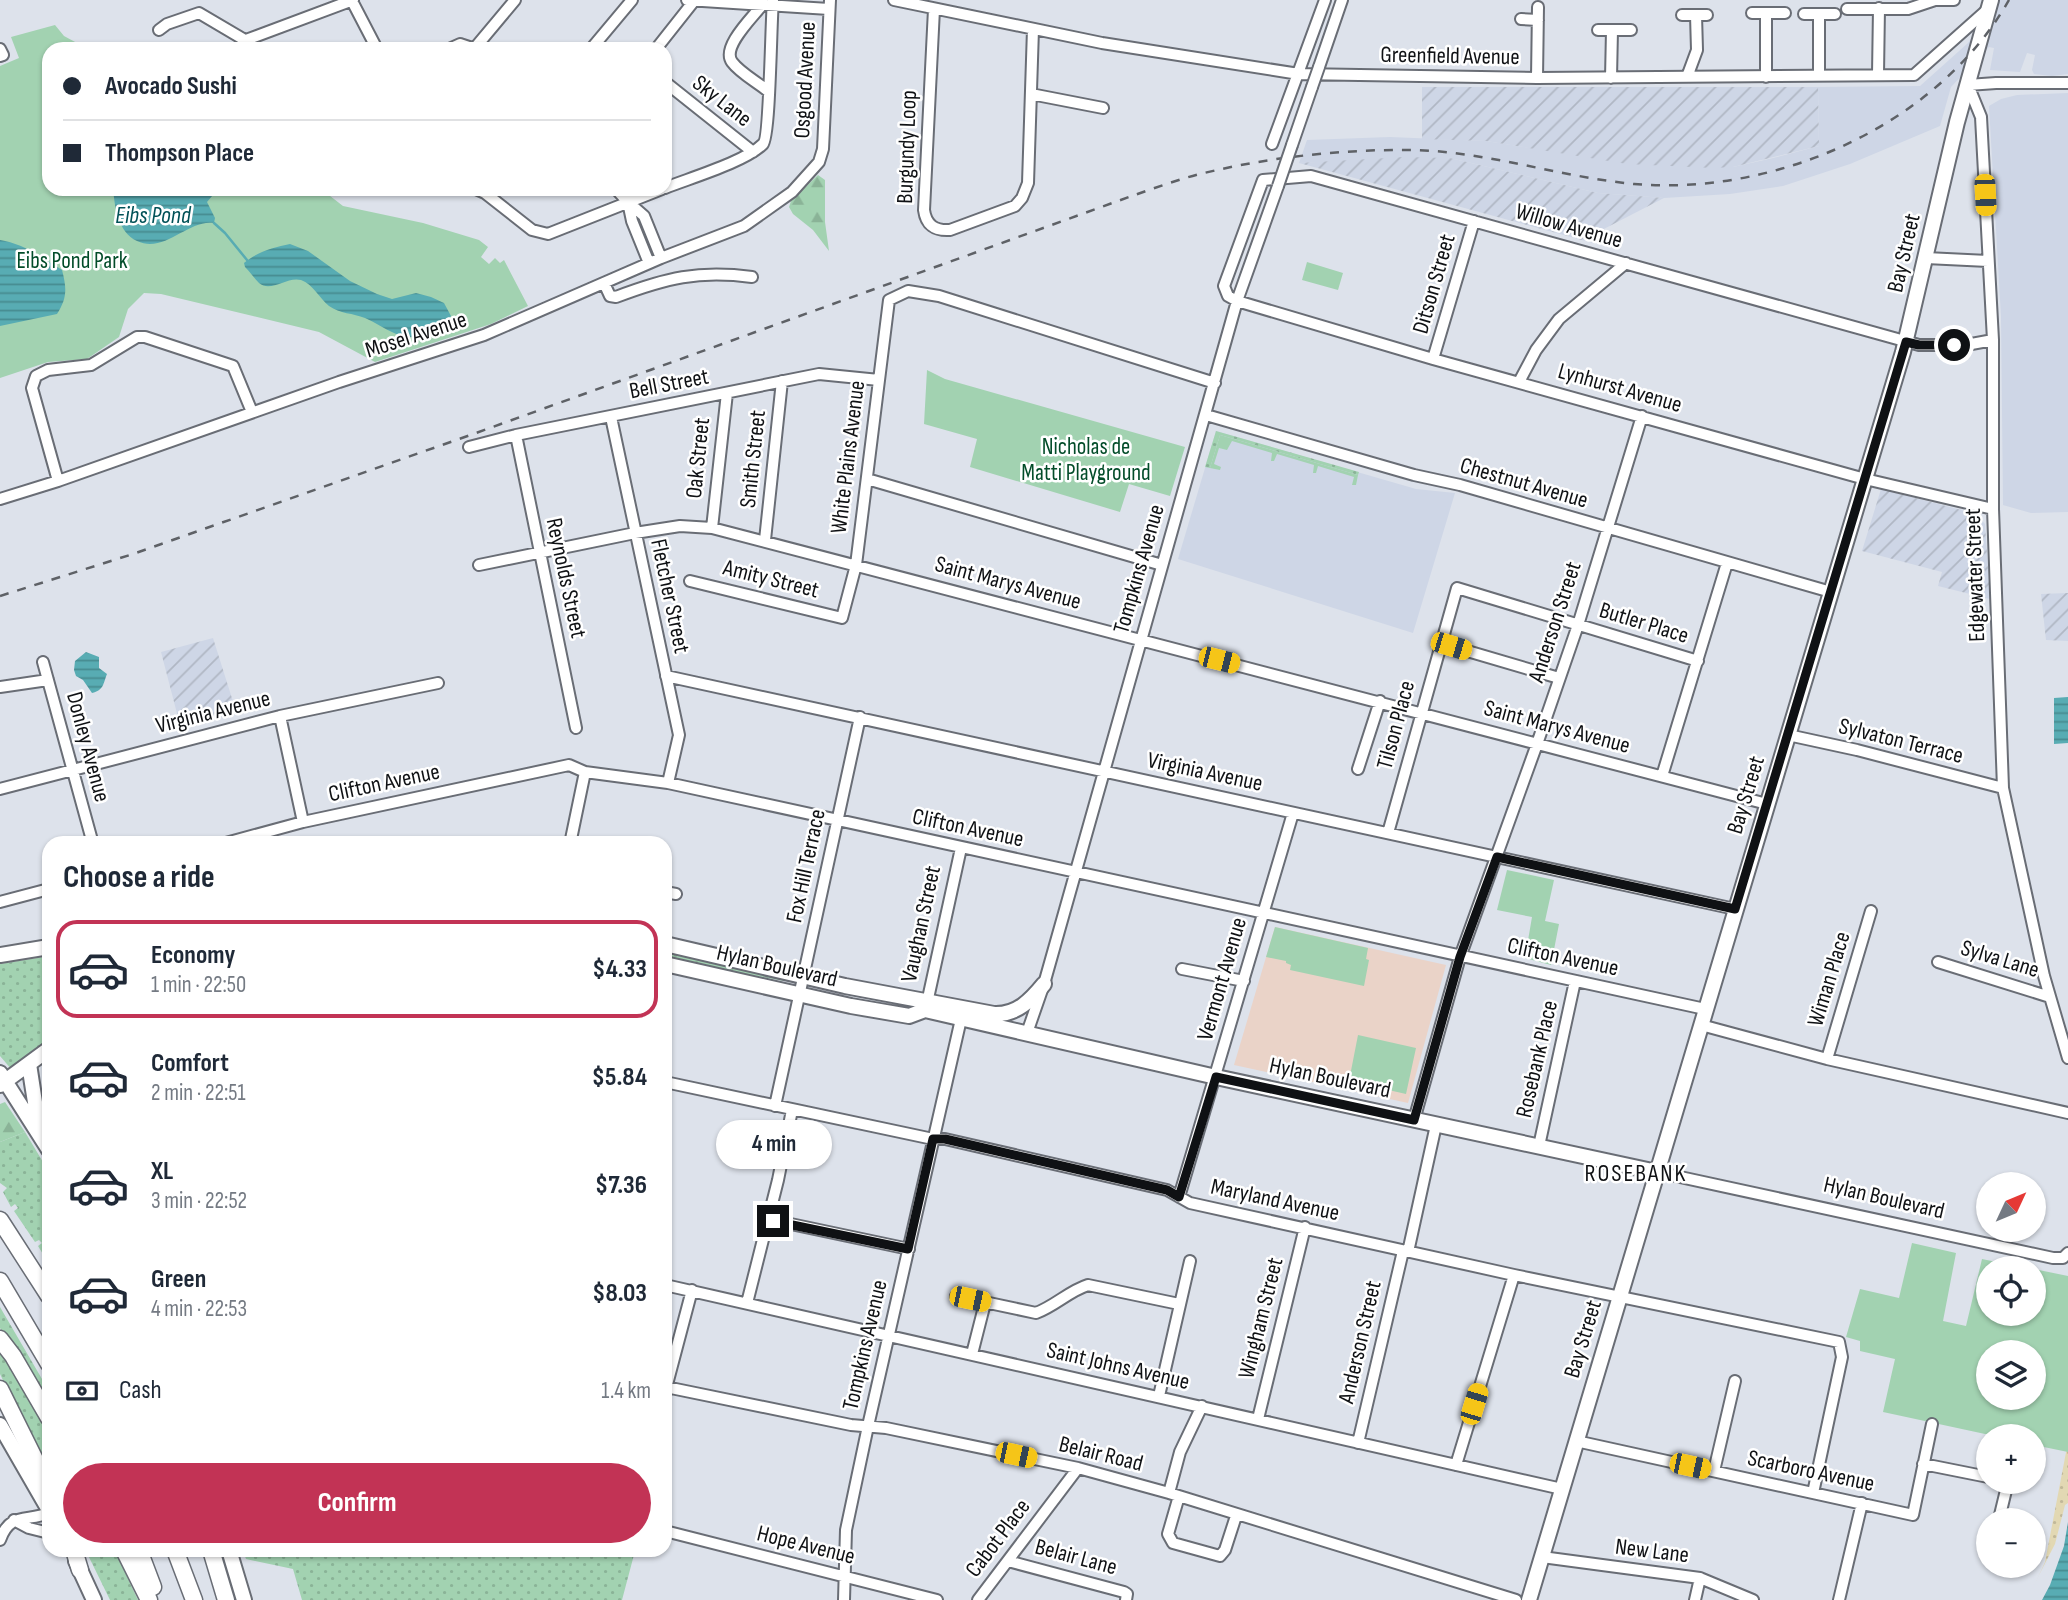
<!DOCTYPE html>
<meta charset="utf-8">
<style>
body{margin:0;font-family:"Sofia Sans Condensed",sans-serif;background:#f6f6f7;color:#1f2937;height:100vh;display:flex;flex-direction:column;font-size:26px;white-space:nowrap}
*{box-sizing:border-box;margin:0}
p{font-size:23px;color:#747a83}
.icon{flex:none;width:38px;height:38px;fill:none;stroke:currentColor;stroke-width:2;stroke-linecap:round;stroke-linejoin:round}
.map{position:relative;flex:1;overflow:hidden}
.details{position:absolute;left:42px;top:836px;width:630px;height:721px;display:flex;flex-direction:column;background:#fff;border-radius:21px;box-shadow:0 2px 5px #0004}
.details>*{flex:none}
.guide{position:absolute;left:42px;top:42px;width:630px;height:154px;border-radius:21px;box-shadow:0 2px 5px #0004;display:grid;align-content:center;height:154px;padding:0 21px;background:#fff}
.needle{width:46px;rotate:46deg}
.controls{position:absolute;left:1976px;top:1172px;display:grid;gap:14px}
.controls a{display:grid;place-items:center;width:70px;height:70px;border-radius:50%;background:#fff;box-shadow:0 2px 5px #0004;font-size:35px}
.end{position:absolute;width:32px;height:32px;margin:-16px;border:9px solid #0f1114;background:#fff;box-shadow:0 0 0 4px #fff}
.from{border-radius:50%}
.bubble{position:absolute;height:49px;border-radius:24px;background:#fff;box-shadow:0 2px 5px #0004;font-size:23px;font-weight:700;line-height:49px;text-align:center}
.car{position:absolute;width:21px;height:42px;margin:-21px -10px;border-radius:9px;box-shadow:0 0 5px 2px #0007;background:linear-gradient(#f5c518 24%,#345 0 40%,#f5c518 0 76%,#345 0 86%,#f5c518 0)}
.guide b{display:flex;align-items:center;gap:24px;height:66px;font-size:26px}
.guide b+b{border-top:2px solid #e0e1e3}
.guide i{width:18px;height:18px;background:#1f2937}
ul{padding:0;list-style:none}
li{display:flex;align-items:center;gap:21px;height:98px;margin:0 14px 10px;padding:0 7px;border:4px solid transparent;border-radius:21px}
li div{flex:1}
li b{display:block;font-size:26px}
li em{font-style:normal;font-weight:700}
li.selected{border-color:#c23355}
li>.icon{width:63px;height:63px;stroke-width:1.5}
h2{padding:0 21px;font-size:32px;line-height:84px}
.pay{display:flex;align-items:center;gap:18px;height:77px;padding:0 21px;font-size:26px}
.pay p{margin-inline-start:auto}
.cta{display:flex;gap:14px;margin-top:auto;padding:14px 21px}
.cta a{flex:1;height:80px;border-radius:42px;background:#c23355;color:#fff;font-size:28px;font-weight:700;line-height:80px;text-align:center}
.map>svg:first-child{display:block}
.built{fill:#ced6e6}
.industrial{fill:url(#industrial-furrows)}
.education{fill:#ead3c8}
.grass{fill:url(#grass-dots)}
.forest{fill:url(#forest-firs)}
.sand{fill:url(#sand-dots)}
.green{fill:#a2d2b1;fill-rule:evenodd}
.water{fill:url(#water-rules)}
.pier{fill:#dde2eb}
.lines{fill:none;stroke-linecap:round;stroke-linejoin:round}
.stream{stroke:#58acb3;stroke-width:2.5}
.minor-casing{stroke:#696d75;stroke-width:14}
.major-casing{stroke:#696d75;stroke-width:18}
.highway-casing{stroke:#696d75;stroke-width:19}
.minor{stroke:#fff;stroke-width:10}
.major{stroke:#fff;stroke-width:14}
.highway{stroke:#fff;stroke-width:16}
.rail{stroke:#5e6166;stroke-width:2.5;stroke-dasharray:9 9;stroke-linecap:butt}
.minor-bridge-casing{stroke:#696d75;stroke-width:14;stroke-linecap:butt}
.minor-bridge{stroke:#fff;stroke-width:10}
.route{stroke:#0f1114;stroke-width:9}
.labels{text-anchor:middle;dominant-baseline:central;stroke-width:5;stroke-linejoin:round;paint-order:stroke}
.street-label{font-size:23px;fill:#0f1114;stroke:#fff}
.park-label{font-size:23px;fill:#024c29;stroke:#fff}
.water-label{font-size:24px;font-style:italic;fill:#015157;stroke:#fff}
.neighbourhood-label{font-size:24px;letter-spacing:2px;fill:#0f1114;stroke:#fff}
</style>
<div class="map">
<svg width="2068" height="1600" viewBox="0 0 2068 1600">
<defs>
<pattern id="industrial-furrows" width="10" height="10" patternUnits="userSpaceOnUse" patternTransform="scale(1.75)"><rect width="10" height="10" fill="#ced6e6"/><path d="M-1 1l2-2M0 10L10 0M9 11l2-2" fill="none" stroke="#b0b7c4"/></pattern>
<pattern id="grass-dots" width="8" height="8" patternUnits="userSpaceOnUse" patternTransform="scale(1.75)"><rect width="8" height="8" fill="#a2d2b1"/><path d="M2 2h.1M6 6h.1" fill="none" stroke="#8ab397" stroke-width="1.8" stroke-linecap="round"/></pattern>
<pattern id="forest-firs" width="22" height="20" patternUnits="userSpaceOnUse" patternTransform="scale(1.75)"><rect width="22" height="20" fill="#a2d2b1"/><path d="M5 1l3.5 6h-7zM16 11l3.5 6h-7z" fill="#8ab397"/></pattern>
<pattern id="sand-dots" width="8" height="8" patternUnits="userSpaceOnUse" patternTransform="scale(1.75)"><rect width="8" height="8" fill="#e2d8b3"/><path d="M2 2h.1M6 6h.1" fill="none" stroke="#c1b899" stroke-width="1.8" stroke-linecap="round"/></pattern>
<pattern id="water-rules" width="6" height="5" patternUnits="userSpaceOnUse" patternTransform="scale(1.75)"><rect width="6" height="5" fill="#58acb3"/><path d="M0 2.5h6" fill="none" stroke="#478b90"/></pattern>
</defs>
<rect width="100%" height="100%" fill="#dde2eb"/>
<path class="built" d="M1994 0H2068V74L2052 76 2034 74 2032 70 2035 55 2027 53 2020 72 1990 70 1994 48 1989 47 1951 87 1940 126 1850 164 1783 186 1730 194 1664 198 1598 193 1450 158 1299 163 1307 140 1390 137 1486 141 1531 148 1733 167 1773 158 1819 146 1818 87 1920 86 1968 43 1983 22Z
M2068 93V512L2031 513 2003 505 2001 317 1989 106 2001 99 2017 95Z
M1216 431 1416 489 1455 493 1413 633 1178 559Z"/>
<path class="industrial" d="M1422 87H1818L1819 146 1733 167 1713 168 1627 164 1486 141 1422 139Z
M1404 157 1450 158 1598 193 1664 198 1596 233 1593 243 1299 163Z
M1881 489 1977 514 1985 524 1990 599 1938 586 1942 572 1862 551Z
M2068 593V641L2046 640 2041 594Z
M213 638 236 711 180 725 161 652Z"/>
<path class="education" d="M1275 927 1446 965 1408 1103 1234 1065Z"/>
<path class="grass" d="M1216 431 1359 472 1358 475 1220 435 1210 468 1205 467Z
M665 952 784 979V981L665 959Z
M49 956V1043L12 1070 0 1056V964Z
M25 1132 49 1172V1264L38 1246 42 1243 39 1240 35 1242 14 1211 18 1208 15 1204 11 1207 3 1192 7 1188 0 1183V1142Z
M0 1307 49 1391V1407L0 1328Z
M0 1350 49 1432V1476L0 1374Z
M86 1551H115L138 1600H110Z
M243 1551V1550L635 1551 622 1600H302L293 1569 246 1559Z"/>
<path class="forest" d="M818 175 825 180V222L829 251 813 230 793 214 789 207 791 201Z
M5 1102 25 1132 0 1142V1104Z"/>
<path class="sand" d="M2068 1442V1600H2028L2045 1562Z"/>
<path class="green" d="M55 25 64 36 77 43 186 47 190 49H49V189H321L343 206 423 223 479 240 488 247 481 257 489 264 495 258 500 263 504 260 528 306 491 324 375 362 319 332 161 294 144 293 128 309 119 337 87 359 48 362 0 378V66L19 58 11 37Z
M1307 262 1343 273 1338 290 1302 280Z
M927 370 945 379 1185 447 1170 496 1129 484 1120 512 970 467 977 439 924 424Z
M1220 435 1358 475 1356 485H1352L1354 477 1318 466 1316 473H1313L1314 465 1277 454 1274 461H1271L1272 453 1232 441 1227 450 1219 448 1214 464 1221 467 1220 470 1210 468Z
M1507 870 1554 880 1545 921 1559 924 1551 965 1525 958 1532 917 1497 910Z
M1275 927 1368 948 1366 959 1369 960 1364 986 1290 970 1291 965 1286 963V961L1266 957Z
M1358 1035 1416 1048 1406 1094 1349 1081Z
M1912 1243 1956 1253 1943 1321 1966 1326 1982 1259 2030 1269H1988V1314H2034V1269L2068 1276V1452L2034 1445V1437H1999L1883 1412 1895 1359 1860 1351V1341L1846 1337 1860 1289 1899 1298ZM1988 1353H2034V1398H1988Z"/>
<path class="water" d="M113 189H218L207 202 215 218 214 223C188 219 165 254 137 241 118 232 115 208 113 189Z
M0 240C22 243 43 258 62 270 67 289 67 298 57 314L0 326Z
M290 244 308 251 350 281 377 294 392 299 416 293 431 297 444 303 451 316C440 335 414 343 394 333 384 329 375 322 365 318 353 313 340 314 329 306 320 299 313 284 301 280 287 276 271 293 259 283 254 278 250 272 245 267L244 263C257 252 274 247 290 244Z
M86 652 99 657V668L107 674C103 684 104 690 92 693L83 680 76 676 74 670 75 661Z
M2068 697V743L2054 744V698Z
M2068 1506V1600H2029L2059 1545Z"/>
<path class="pier" d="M2068 1503V1522L2064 1546 2050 1585 2042 1600H2026L2055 1544 2065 1505Z"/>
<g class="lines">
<path class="stream" d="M214 223 225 233 247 260"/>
<g class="minor-casing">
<path id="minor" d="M687 0 829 9
M894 0 1102 43 1299 74 1537 78 1914 75 1987 10
M352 1 377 49
M762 5C753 17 721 47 732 62 740 73 757 82 768 91
M934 9 924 210C926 225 935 231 950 230L1015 206 1022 198 1028 183 1033 29
M1847 9H1908L1935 0H1954
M1752 13H1785
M1766 13V77
M1804 14H1835
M1819 14V76
M1682 15H1707
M1521 19 1538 20
M159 30 167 24 199 13 260 49
M1598 30H1631
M246 40 353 0
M0 49 3 55 0 56
M449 49 460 44 475 49
M474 49 515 0
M591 49 632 0
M656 49 694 1
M1319 67 1342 0
M1878 74 1879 8
M1687 77 1697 50 1696 15
M1537 78 1538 7
M1611 78 1612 30
M665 82 753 152
M2068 83H1996L1968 85 1981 117 1993 340V509L2003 788 2044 976 2068 1058
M1031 94 1103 108
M1272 144 1325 0
M1292 145 1312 87
M665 188C690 178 745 162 763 144 770 137 771 20 773 0
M476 189 485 193 532 230 548 234 662 189
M616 189 628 202
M1926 258 1988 261
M649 263 632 221 628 202 644 216 661 258
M604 283 610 296 616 297C666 278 698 270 752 277
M1433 359 1474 221
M1519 382 1536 350 1559 319 1626 263
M1206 415 1414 475 1460 485 1831 592
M611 417 679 735 668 783
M516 435 576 728
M469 447 516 435 819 374 879 380
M867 479 1162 565
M58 481 32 388 36 376 48 370 91 365 137 337H145L233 366 252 412
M0 499 58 481 339 382 484 335 661 258 744 226 792 192 819 162 823 149 830 0
M1993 509 1865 479 1433 359 1237 301 1228 296 1224 286 1263 180 1311 176 1919 345H1966L1993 340
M712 528 727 393
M765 540 782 381
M479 565 635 533 680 526 712 528 1767 804
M690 581 842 618 856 565 889 300 908 291 939 296 1215 383
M1440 643 1559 678
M43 662 93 844
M666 676 1735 909
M0 687 48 680
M280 716 303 822
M1788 735 1857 750 2003 788
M1358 769 1380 701
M1662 776 1727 563
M0 789 280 716 438 683
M1388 833 1457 588 1698 661
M222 844 303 822 569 765 585 772 668 783 1705 1009
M570 844 585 772
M665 892 676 894
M0 902 49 889
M1938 962 2050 997
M1182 969 1244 981
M927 1003 961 848
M1701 1025 1827 1059 2068 1113
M1027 1033 1044 984 1237 301 1278 186
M1827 1059 1871 911
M665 1082 933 1139H945L1167 1190 1190 1203 1514 1275 1839 1342 1842 1357 1813 1493
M775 1106 860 717
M1414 1120 1460 957 1537 744 1578 625 1642 416
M1539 1146 1575 981
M1657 1172 2053 1258H2063L2068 1253
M1179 1197 1293 813
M767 1219 909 1249
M1408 1252 1436 1125
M665 1285 1562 1489
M956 1296 1036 1313C1055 1306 1069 1291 1088 1285L1179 1304
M747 1303 778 1180 792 1110
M972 1354 985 1303
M666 1387 851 1425 886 1428 1078 1468 1169 1493 1516 1600
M665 1392 692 1290
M1159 1396 1190 1261
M1258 1419 1305 1227
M1576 1441 1913 1515 1932 1424
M1358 1443 1403 1251
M1923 1464 1988 1477
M1456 1465 1514 1275
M1714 1471 1735 1381
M1169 1493 1180 1452 1202 1406
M1179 1496 1168 1534 1173 1543 1220 1556 1225 1550 1236 1516
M2000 1515 2008 1482
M14 1520 29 1528 49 1533
M665 1531 937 1600
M0 1540C10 1512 26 1522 49 1513
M1542 1557 1700 1578 1753 1600
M1008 1561 1124 1592 1127 1594 1126 1600
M844 1600 846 1530 868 1426 961 1019
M978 1600 1078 1468
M1695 1600 1700 1578
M1839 1600 1862 1503"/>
</g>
<g class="major-casing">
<path id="major" d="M665 944 845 986 994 1014C1017 1015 1031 1000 1044 984
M0 955 49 947
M665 964 851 1006 909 1016 925 1010 1216 1077 1657 1172
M29 1064 39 1128
M0 1073 49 1150
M0 1085 49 1049
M0 1425 49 1510
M229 1550 244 1600
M76 1561 94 1600
M1529 1600 1903 352 1957 122 1991 0"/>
</g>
<g class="highway-casing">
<path id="highway" d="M0 1220 49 1296
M0 1281 49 1364
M0 1339 13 1356 49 1418
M0 1389 49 1488
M74 1550 80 1570
M124 1550 149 1600
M139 1550 153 1587
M175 1550 194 1600
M211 1550 226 1600"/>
</g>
<use href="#minor" class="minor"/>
<use href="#major" class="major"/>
<use href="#highway" class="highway"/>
<path class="rail" d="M0 596 133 554 476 433 1129 197C1152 189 1176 180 1200 174 1269 157 1343 149 1415 150 1489 152 1560 177 1634 184 1776 196 1937 126 2009 0"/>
<g class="minor-bridge-casing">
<path id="minor-bridge" d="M1312 87 1319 67
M1278 186 1292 145"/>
</g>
<use href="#minor-bridge" class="minor-bridge"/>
</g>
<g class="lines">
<path class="route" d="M773 1221 908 1249 933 1139H945L1167 1190 1179 1197 1216 1077 1414 1120 1460 957 1497 857 1735 909 1906 342 1919 345H1954"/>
</g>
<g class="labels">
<g class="street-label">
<text transform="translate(1450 56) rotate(1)">Greenfield Avenue</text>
<text transform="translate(805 80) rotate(-87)">Osgood Avenue</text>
<text transform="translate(722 101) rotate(38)">Sky Lane</text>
<text transform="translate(907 147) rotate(-88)">Burgundy Loop</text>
<text transform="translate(1569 226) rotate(16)">Willow Avenue</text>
<text transform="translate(1904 253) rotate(-77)">Bay Street</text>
<text transform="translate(1434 284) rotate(-74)">Ditson Street</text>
<text transform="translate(416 335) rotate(-18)">Mosel Avenue</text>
<text transform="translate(669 384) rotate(-11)">Bell Street</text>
<text transform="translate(1620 388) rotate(16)">Lynhurst Avenue</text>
<text transform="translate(848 457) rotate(-83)">White Plains Avenue</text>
<text transform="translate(698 458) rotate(-84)">Oak Street</text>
<text transform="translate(753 459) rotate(-84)">Smith Street</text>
<text transform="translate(1524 483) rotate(16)">Chestnut Avenue</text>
<text transform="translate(1139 569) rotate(-74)">Tompkins Avenue</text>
<text transform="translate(1975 575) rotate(-92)">Edgewater Street</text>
<text transform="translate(566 578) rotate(78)">Reynolds Street</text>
<text transform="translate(771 579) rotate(14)">Amity Street</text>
<text transform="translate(1008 583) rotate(15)">Saint Marys Avenue</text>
<text transform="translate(670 596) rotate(78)">Fletcher Street</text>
<text transform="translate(1555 622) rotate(-72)">Anderson Street</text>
<text transform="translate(1644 623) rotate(17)">Butler Place</text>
<text transform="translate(213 712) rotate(-14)">Virginia Avenue</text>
<text transform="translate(1396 725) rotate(-75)">Tilson Place</text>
<text transform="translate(1557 727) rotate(15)">Saint Marys Avenue</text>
<text transform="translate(1901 741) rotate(14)">Sylvaton Terrace</text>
<text transform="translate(88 747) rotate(75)">Donley Avenue</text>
<text transform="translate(1205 772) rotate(12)">Virginia Avenue</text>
<text transform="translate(384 783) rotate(-12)">Clifton Avenue</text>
<text transform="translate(1746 795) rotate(-73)">Bay Street</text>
<text transform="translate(968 828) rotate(12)">Clifton Avenue</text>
<text transform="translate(806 866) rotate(-78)">Fox Hill Terrace</text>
<text transform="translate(921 924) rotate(-78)">Vaughan Street</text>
<text transform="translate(1563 957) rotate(12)">Clifton Avenue</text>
<text transform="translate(2000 959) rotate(17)">Sylva Lane</text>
<text transform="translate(777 966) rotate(13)">Hylan Boulevard</text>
<text transform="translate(1222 979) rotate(-74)">Vermont Avenue</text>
<text transform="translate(1829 979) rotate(-73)">Wiman Place</text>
<text transform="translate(1537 1059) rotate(-77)">Rosebank Place</text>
<text transform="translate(1330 1078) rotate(12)">Hylan Boulevard</text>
<text transform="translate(1884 1198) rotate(13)">Hylan Boulevard</text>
<text transform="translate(1275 1200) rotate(12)">Maryland Avenue</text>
<text transform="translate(1261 1318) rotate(-76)">Wingham Street</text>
<text transform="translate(1583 1339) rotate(-73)">Bay Street</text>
<text transform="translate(1360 1342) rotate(-77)">Anderson Street</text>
<text transform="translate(865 1345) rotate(-77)">Tompkins Avenue</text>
<text transform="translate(1118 1366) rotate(13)">Saint Johns Avenue</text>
<text transform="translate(1101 1454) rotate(14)">Belair Road</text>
<text transform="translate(1811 1471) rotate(12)">Scarboro Avenue</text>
<text transform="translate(998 1538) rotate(-53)">Cabot Place</text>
<text transform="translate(806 1545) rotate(14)">Hope Avenue</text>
<text transform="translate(1652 1551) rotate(7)">New Lane</text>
<text transform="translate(1076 1557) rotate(15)">Belair Lane</text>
</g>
<g class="park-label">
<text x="72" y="261">Eibs Pond Park</text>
<text x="1086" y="447">Nicholas de<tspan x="1086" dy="26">Matti Playground</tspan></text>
</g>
<g class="water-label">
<text x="153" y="215">Eibs Pond</text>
</g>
<g class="neighbourhood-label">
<text x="1636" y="1173">ROSEBANK</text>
</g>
</g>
</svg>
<div class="controls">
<a><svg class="needle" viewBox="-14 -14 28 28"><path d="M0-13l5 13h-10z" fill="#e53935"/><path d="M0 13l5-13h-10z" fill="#747a83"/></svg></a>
<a><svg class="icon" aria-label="locate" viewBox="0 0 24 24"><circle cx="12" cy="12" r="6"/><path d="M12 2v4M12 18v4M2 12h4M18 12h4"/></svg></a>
<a><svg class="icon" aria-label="layers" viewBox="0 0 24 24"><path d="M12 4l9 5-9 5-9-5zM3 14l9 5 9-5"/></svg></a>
<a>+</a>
<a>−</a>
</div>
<i class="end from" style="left:1954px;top:345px"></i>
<i class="end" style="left:773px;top:1221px"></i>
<div class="bubble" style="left:716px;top:1120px;width:116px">4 min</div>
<i class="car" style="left:1985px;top:195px;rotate:177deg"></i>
<i class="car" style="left:1451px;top:646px;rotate:107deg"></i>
<i class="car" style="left:1219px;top:660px;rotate:104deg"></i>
<i class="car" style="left:970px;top:1299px;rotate:102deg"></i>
<i class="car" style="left:1474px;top:1404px;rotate:17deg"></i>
<i class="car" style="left:1016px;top:1455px;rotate:102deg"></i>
<i class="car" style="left:1690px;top:1466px;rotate:102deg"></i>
<div class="guide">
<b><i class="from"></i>Avocado Sushi</b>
<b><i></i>Thompson Place</b>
</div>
<section class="details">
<h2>Choose a ride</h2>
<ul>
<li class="selected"><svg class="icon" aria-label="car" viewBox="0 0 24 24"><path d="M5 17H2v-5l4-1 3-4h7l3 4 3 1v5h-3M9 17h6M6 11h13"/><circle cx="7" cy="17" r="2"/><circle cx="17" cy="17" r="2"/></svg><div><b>Economy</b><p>1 min · 22:50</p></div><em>$4.33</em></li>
<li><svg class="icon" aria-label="car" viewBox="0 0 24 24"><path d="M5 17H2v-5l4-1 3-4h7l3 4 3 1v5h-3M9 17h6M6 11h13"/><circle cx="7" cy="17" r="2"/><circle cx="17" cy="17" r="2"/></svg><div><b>Comfort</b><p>2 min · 22:51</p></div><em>$5.84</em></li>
<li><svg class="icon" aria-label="car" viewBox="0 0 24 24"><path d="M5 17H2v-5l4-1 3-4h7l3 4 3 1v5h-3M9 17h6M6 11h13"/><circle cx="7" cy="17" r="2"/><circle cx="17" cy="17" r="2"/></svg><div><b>XL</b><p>3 min · 22:52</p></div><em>$7.36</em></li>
<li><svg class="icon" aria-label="car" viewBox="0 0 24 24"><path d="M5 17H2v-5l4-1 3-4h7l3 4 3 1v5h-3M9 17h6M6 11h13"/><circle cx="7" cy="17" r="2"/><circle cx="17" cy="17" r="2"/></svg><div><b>Green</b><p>4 min · 22:53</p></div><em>$8.03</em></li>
</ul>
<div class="pay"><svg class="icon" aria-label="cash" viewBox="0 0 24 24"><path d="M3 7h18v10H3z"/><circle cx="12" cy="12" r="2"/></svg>Cash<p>1.4 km</p></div>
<div class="cta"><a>Confirm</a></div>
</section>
</div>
